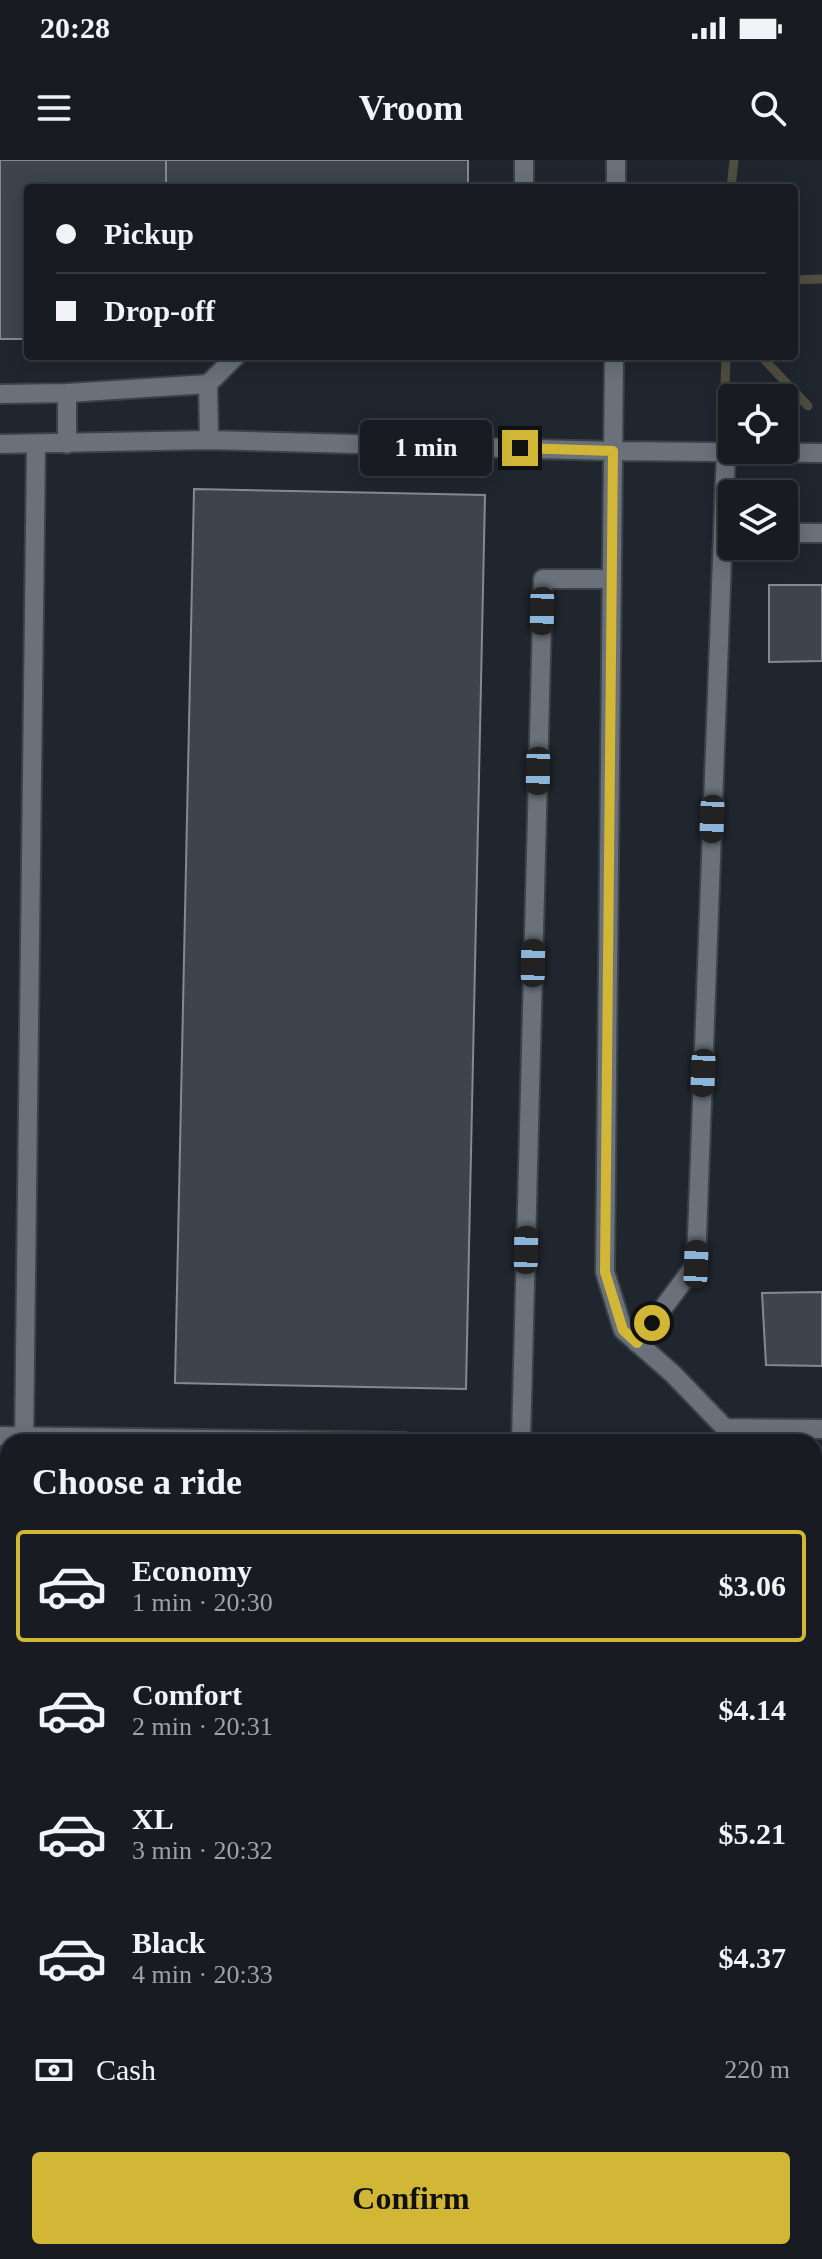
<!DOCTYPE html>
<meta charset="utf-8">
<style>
body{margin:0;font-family:"Times New Roman",serif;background:#21252a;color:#f1f3f6;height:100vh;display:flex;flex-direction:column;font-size:30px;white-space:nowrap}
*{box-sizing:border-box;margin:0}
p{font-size:26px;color:#9fa1a5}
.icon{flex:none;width:44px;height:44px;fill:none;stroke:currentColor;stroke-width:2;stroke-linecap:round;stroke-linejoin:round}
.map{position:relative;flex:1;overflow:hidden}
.panel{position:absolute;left:0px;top:1274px;width:822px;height:826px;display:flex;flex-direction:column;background:#181c22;border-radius:24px 24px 0 0;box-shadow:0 4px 20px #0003,0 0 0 2px #363a40}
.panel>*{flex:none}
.top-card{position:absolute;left:24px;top:24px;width:774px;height:176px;border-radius:8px;box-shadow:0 4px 20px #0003,0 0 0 2px #363a40;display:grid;align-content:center;height:176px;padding:0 32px;background:#181c22}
.tools{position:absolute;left:718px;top:224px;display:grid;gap:16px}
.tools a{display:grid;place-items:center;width:80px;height:80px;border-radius:8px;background:#181c22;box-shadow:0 4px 20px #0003,0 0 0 2px #363a40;font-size:40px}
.end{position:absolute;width:36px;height:36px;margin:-18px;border:10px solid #d2b635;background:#111;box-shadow:0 0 0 4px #111}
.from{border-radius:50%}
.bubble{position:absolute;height:56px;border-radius:8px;background:#181c22;box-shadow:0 4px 20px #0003,0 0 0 2px #363a40;font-size:26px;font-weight:700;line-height:56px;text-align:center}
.car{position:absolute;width:24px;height:48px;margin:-24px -12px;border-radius:10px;box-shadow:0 0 6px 2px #0007;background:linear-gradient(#222 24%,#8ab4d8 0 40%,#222 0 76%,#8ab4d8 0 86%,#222 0)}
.top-card b{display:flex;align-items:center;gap:28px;height:76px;font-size:30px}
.top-card b+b{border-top:2px solid #363a40}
.top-card i{width:20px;height:20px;background:#f1f3f6}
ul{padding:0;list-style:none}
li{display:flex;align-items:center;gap:24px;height:112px;margin:0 16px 12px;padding:0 16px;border:4px solid transparent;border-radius:8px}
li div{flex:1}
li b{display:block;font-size:30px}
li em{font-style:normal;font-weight:700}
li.selected{border-color:#d2b635}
li>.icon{width:72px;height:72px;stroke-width:1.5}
h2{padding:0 32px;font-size:36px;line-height:96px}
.pay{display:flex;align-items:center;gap:20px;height:88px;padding:0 32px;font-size:30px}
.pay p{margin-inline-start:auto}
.primary-button{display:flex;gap:16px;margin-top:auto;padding:16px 32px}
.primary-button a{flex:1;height:92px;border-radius:8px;background:#d2b635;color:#111;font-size:32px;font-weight:700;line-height:92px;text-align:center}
.status{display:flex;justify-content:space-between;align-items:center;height:56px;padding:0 40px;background:#181c22;direction:ltr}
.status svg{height:22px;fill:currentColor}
header{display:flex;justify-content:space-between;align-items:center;height:104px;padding:0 32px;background:#181c22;font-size:36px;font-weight:700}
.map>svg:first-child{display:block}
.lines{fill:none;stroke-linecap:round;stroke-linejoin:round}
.stream{stroke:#504d41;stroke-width:9}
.building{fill:#3d444c;stroke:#828a93;stroke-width:2}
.service-casing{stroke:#3d4248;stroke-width:22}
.tertiary-casing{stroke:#3d4248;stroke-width:24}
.path{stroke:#646970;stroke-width:5;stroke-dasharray:6 4;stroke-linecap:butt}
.service{stroke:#6a717a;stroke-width:18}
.tertiary{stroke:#6a717a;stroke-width:20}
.route{stroke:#d2b635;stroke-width:10}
</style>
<div class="status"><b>20:28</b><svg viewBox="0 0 49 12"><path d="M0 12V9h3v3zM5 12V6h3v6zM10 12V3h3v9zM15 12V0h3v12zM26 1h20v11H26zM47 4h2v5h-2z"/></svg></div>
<header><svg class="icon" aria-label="menu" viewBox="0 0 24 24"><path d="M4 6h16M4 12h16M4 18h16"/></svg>Vroom<svg class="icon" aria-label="search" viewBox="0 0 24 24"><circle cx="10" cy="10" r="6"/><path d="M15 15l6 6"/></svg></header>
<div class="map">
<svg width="822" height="2099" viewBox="0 0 822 2099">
<rect width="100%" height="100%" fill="#20262e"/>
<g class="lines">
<path class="stream" d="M731 28 734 0
M794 120 821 119
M761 196 808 246
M724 253 726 196"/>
</g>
<path class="building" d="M0 0H166V28H28V179H0Z
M166 0H468V28H166Z
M194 329 485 335 466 1229 175 1223Z
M769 425H822V501L769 502Z
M822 1132V1206L766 1205 762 1133Z
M822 1717V1824L814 1831V1724Z
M822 1946V2065L814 2053V1951Z
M63 2092H157V2099H63Z
M380 2092H477L475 2099H378Z"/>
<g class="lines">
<g class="service-casing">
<path id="service" d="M524 0V28
M616 28V0
M614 196 605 1112 623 1170 673 1214 725 1268V1282
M67 233V284
M0 234 67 233 208 224
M209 280 208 224 236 196
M0 284 209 280 613 291 822 293
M784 373H822
M637 1183 696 1104 726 292
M725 1268 822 1269
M0 1276 404 1282
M24 1282 36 285
M521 1282 543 419H612
M0 1581 8 1579
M814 1648 822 1645
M0 2009 8 2018
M732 2092 737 2099
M19 2099V2092
M536 2099 538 2092"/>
</g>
<g class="tertiary-casing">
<path id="tertiary" d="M0 1395H8
M814 1407 822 1408
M814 1456 822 1457
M0 1464H8"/>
</g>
<path class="path" d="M0 1354H8
M814 1367 822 1368"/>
<use href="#service" class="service"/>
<use href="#tertiary" class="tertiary"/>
</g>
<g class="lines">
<path class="route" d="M520 288 613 291 605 1112 623 1170 637 1183 652 1163"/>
</g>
</svg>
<div class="tools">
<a><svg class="icon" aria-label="locate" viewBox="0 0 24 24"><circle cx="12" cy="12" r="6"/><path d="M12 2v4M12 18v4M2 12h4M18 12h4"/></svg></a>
<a><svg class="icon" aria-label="layers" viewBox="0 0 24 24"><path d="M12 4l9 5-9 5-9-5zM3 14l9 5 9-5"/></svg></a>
</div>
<i class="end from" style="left:652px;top:1163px"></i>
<i class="end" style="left:520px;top:288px"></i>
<div class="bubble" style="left:360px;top:260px;width:132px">1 min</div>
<i class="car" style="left:542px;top:451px;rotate:181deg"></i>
<i class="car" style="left:538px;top:611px;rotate:181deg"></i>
<i class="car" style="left:712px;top:659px;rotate:182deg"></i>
<i class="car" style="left:533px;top:803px;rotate:1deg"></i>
<i class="car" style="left:703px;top:913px;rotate:182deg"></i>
<i class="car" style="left:526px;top:1090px;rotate:1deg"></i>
<i class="car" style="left:696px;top:1104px;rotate:2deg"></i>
<div class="top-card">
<b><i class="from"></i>Pickup</b>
<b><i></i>Drop-off</b>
</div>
<section class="panel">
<h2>Choose a ride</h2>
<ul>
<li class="selected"><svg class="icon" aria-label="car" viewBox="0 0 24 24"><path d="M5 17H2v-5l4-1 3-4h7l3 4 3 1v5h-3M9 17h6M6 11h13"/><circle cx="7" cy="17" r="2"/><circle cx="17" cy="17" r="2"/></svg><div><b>Economy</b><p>1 min · 20:30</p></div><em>$3.06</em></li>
<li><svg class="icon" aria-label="car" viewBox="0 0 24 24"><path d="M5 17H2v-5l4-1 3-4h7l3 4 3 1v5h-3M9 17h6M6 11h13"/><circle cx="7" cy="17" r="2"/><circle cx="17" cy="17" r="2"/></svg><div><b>Comfort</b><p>2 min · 20:31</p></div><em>$4.14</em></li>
<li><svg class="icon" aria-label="car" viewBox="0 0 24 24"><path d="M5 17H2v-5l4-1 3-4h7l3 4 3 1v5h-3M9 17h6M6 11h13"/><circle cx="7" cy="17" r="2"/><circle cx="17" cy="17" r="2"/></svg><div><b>XL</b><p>3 min · 20:32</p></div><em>$5.21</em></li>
<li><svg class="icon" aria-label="car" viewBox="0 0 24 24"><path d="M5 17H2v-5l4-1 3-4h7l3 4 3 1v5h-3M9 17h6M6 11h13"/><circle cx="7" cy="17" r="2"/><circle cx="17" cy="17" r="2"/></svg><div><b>Black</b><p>4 min · 20:33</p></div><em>$4.37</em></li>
</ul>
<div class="pay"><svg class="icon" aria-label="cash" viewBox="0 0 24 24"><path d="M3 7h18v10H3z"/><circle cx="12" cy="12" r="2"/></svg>Cash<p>220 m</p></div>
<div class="primary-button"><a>Confirm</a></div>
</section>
</div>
